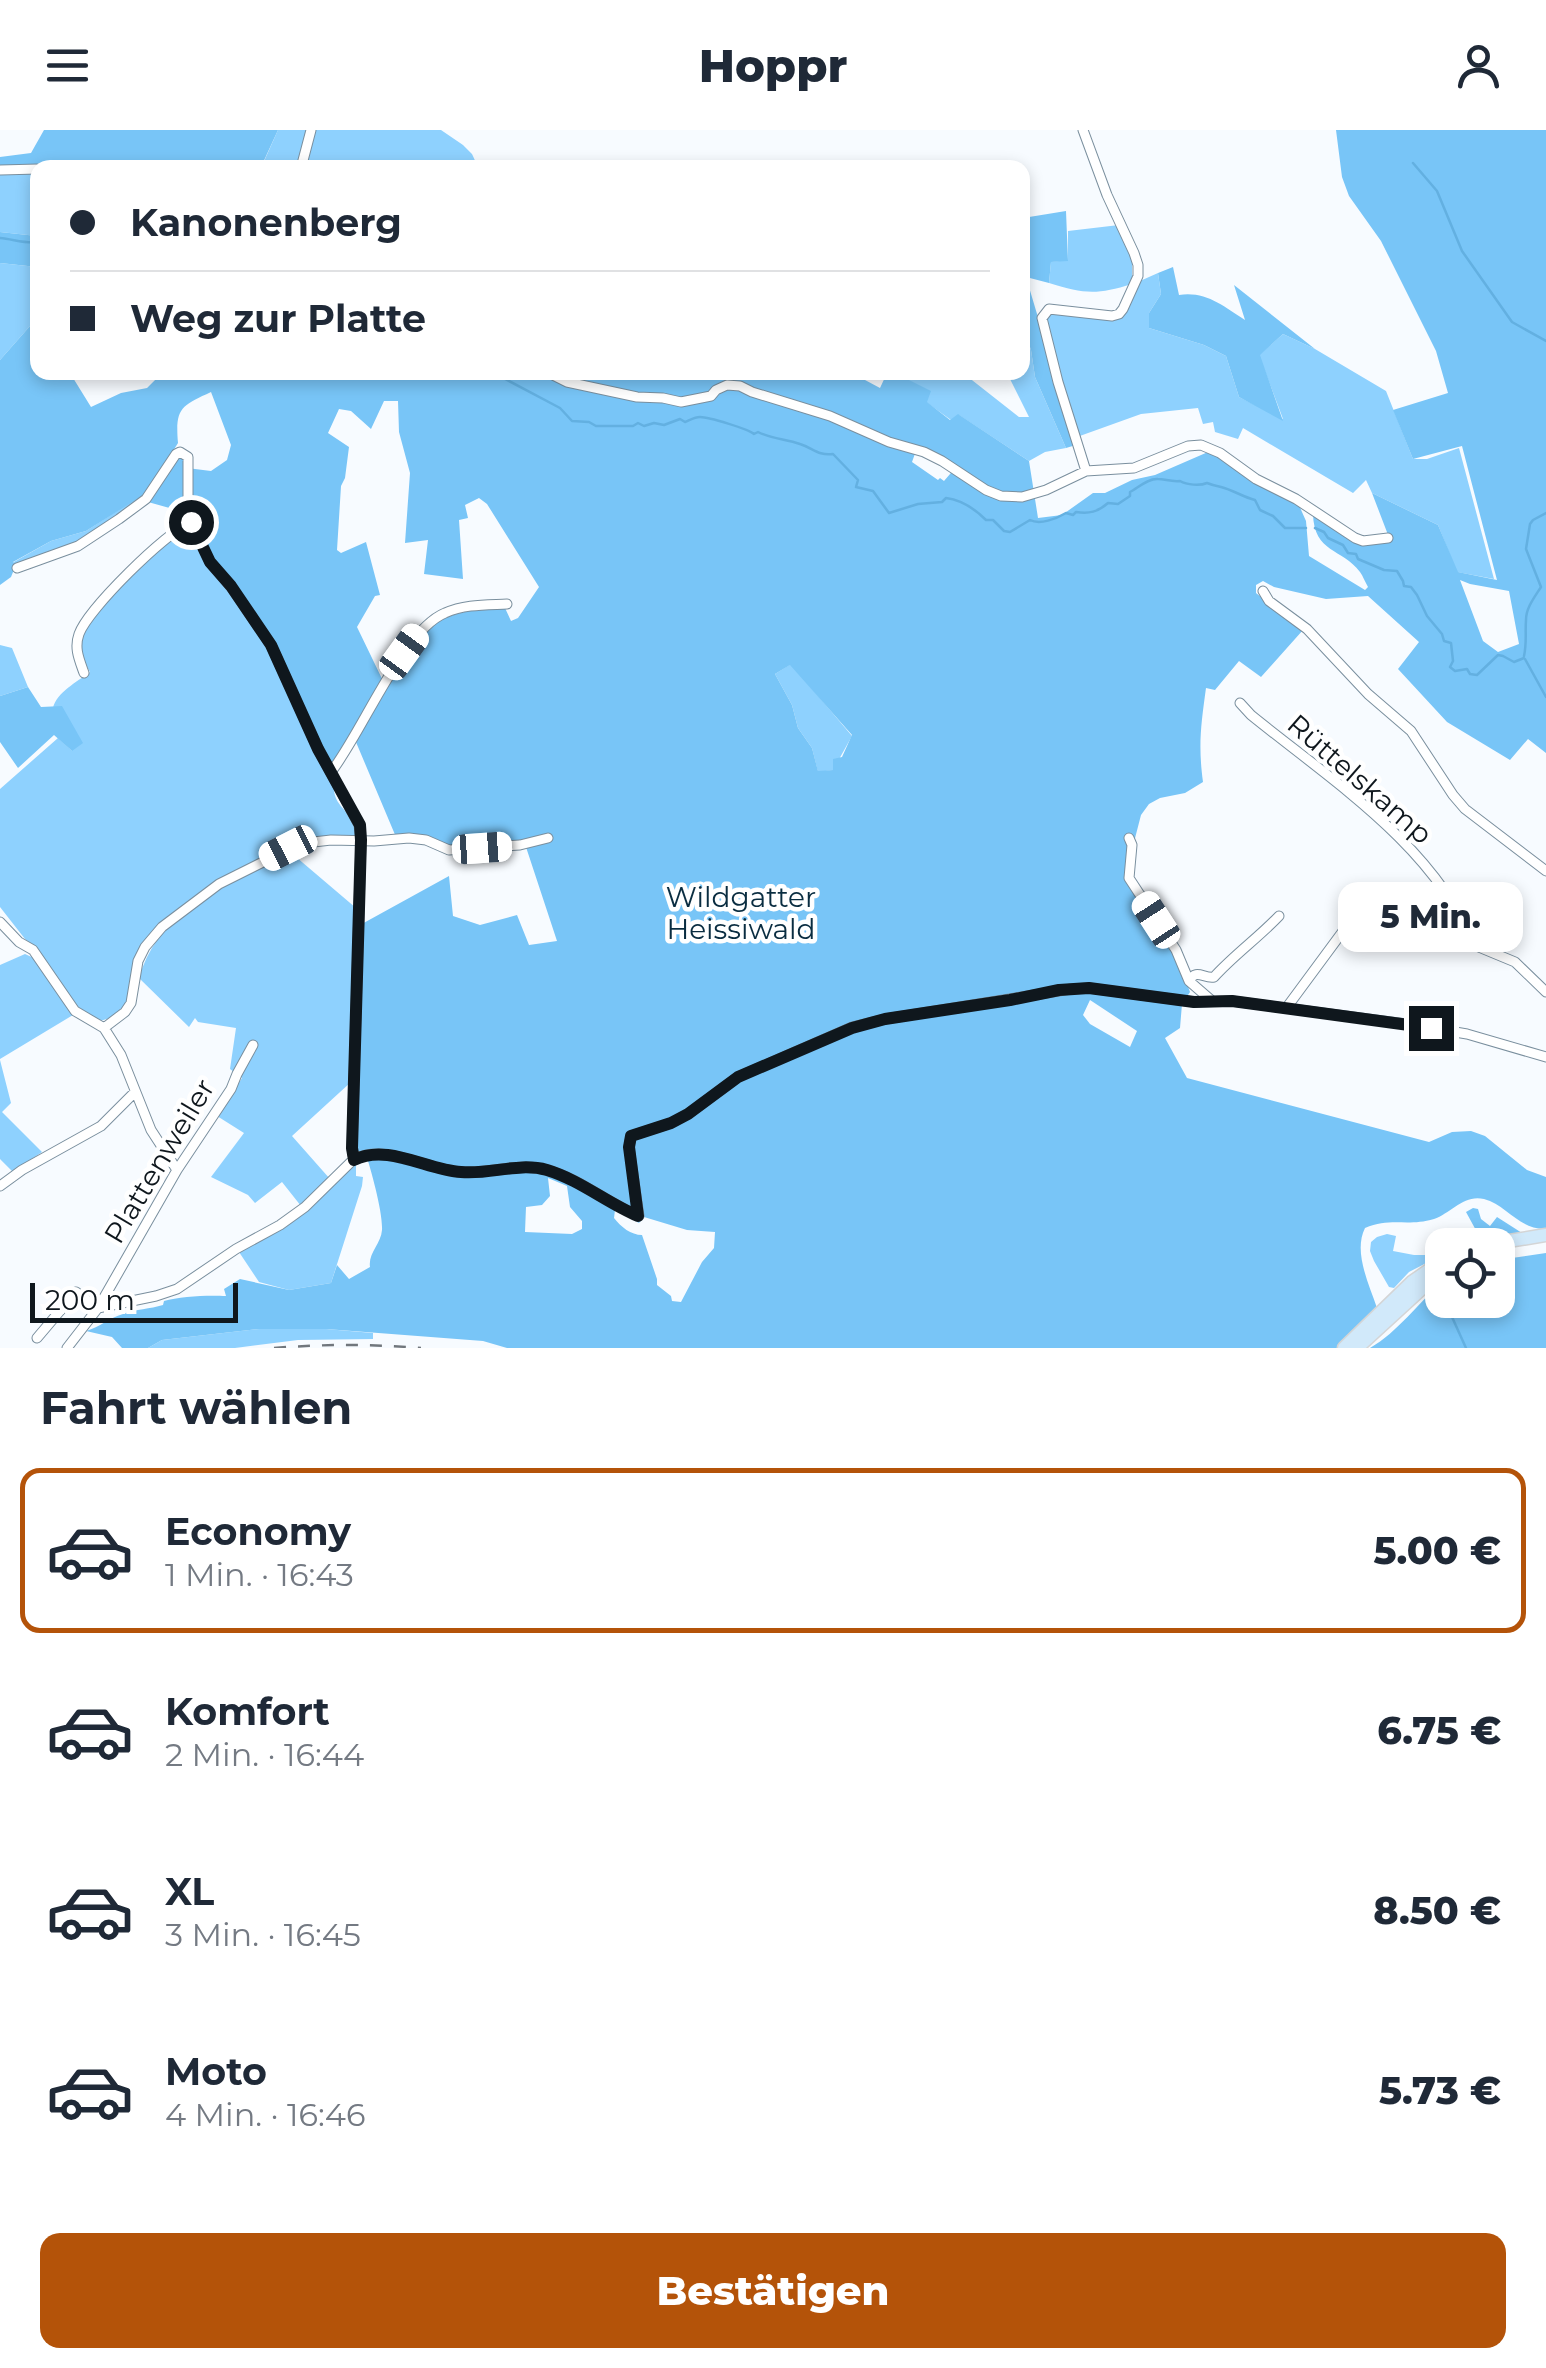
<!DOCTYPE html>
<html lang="de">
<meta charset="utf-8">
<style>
body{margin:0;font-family:Montserrat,sans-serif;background:#f2f2f3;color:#1f2937;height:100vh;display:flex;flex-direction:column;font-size:38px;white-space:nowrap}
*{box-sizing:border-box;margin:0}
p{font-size:32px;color:#747a83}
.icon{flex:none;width:55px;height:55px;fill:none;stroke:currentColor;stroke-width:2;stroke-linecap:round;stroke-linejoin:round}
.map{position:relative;height:1218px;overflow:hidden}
.drawer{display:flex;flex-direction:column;background:#fff;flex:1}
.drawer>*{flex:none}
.guide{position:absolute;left:30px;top:30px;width:1000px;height:220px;border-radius:20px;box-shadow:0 5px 15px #0003;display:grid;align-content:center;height:220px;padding:0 40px;background:#fff}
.tools{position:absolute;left:1425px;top:1098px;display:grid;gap:20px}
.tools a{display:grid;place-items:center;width:90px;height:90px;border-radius:20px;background:#fff;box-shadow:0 5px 15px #0003;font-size:50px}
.scale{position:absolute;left:30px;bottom:25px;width:208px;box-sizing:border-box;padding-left:10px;border:5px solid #0f171d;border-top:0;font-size:28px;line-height:35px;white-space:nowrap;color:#0f171d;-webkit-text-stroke:8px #fff;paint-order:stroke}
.end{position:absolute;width:45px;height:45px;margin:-22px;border:12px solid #0f171d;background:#fff;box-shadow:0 0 0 5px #fff}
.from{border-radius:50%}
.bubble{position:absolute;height:70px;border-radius:20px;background:#fff;box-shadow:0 5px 15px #0003;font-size:32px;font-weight:800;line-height:70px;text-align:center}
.car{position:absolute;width:30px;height:60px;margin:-30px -15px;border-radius:12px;box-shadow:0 0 8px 2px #0007;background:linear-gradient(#fff 24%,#345 0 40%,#fff 0 76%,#345 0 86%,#fff 0)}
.guide b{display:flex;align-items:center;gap:35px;height:95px;font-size:38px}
.guide b+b{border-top:2px solid #e0e1e3}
.guide i{width:25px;height:25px;background:#1f2937}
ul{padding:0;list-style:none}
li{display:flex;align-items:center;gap:30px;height:165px;margin:0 20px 15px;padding:0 20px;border:5px solid transparent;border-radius:20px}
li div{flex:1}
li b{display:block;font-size:38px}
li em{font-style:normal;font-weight:800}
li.current{border-color:#b45309}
li>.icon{width:90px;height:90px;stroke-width:1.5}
h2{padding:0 40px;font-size:45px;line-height:120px}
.button{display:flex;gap:20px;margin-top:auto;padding:20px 40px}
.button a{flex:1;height:115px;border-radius:20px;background:#b45309;color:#fff;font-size:40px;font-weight:800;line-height:115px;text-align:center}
header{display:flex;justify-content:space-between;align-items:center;height:130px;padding:0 40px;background:#fff;font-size:45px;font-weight:800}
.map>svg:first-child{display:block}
.green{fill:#8ed1fe}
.forest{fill:#78c5f7;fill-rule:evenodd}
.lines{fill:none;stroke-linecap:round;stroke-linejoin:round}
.stream{stroke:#63b0e1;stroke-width:2.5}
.minor-casing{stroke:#7a8f9e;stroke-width:11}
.primary-casing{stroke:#d4d5d6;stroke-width:15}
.minor{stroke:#fff;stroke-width:9}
.primary{stroke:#d1e9fa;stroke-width:12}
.rail{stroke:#71777d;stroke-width:2.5;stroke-dasharray:12 12;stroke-linecap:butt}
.route{stroke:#0f171d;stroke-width:12}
.labels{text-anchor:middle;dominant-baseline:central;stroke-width:9;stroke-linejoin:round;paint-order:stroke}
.street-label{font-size:28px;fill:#0f171d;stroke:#fff}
.park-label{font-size:28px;fill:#0a2d41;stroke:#fff}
</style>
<header><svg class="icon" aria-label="menu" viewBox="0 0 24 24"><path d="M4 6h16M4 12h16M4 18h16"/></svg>Hoppr<svg class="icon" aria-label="person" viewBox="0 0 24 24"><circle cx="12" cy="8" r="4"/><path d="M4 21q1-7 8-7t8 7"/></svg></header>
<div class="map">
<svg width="1546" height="1218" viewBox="0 0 1546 1218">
<rect width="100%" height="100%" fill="#f7fbff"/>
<path class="green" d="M278 0H309L298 37 261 38Z
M314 0H441L463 15 472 24 478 37 303 38Z
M37 41V106L0 102V43Z
M1119 95 1132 127V154C1097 165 1084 164 1049 153L1051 132 1068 130V101Z
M0 133 37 137V188L0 230Z
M1158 143 1161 164 1149 183V198L1204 215 1226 226 1239 267 1283 289 1259 225 1283 204 1315 219 1386 261 1413 329H1427L1459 318 1494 449 1457 442 1438 395 1372 363 1366 350 1353 363 1243 298 1238 309 1215 302 1213 292 1203 294 1198 278 1141 284 1077 307 1044 188 1047 183 1113 188 1140 151Z
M1023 197 1031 220 1035 247 1066 318 1045 322 1029 331 959 285 951 290 926 272 895 243H963L1019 287H1029L1007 243 1022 242Z
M142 365 144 368 87 409 15 437 12 433 51 411 86 401Z
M185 398H192L229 460 268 515 334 655C332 679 357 682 357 705L317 709 241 740 149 808 132 867 117 886 100 891 75 875 35 817 25 809 0 777V659L58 608 72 621 53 578C57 562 77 552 90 542 85 533 78 523 80 513 86 481 159 420 185 398Z
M0 515 12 518 28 557 0 566Z
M791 534 852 606 833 640 818 642 812 618 798 598 792 575 775 544Z
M289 721 356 778 351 952 292 1006 330 1049 301 1076 282 1052 255 1073 248 1065 211 1047 244 1003 217 986 242 948 230 939 236 898 198 892 195 888 189 897 139 848C160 777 229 752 289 721Z
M25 824 36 829 73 885 0 929V835Z
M0 930 11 973 2 982 42 1022 13 1042 0 1029Z
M356 1031V1046L363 1047 362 1056 331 1153 289 1160 259 1152 239 1122 286 1097 308 1079Z
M1387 1104 1396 1106 1393 1121 1414 1125H1433L1434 1129 1409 1142 1394 1158 1389 1157 1374 1131 1370 1121 1371 1112 1377 1107Z
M259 1199H326L373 1203V1209L298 1210 235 1218H148L162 1210Z"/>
<path class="forest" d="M44 0H278L261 37 0 38V27L31 23Z
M1336 0H1546V623L1528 609 1510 630 1447 592 1398 539 1419 512 1368 466 1326 469 1274 457 1263 451 1256 455V463L1303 500 1261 547 1239 531 1215 560 1206 558C1201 595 1198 615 1203 652L1185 663 1160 668 1149 674 1141 685 1125 747 1175 822 1190 862 1182 874 1180 898 1165 908 1187 948 1429 1012 1452 1002 1471 1001 1485 1006 1527 1040 1546 1047V1099C1519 1100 1507 1075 1484 1069 1464 1064 1451 1083 1434 1089 1407 1097 1391 1087 1365 1098 1353 1122 1369 1154 1377 1178L1337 1218H507L483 1211 326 1199H259L162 1210 148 1218H122L112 1207 86 1201C100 1197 109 1188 123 1184 136 1179 150 1179 163 1175L164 1171C180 1166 209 1165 226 1166L224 1159 240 1149 289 1160 331 1153 337 1135 349 1149 370 1137C368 1123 381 1114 382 1100 383 1082 371 1040 365 1021H357V936L360 795 449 746 453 786 480 795 517 785 529 815 557 811 524 711 448 718 396 707 353 605 336 632 331 634 323 624 283 537 276 516 240 461 213 430 191 384 148 372 142 366 86 401 51 411 13 432 15 437 11 447 0 455V230L37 188 38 242 70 243 91 277 121 263 147 258 158 247 175 242H850L880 258 887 243H895L931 261 927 272 950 290 958 284 1029 331 1038 388 1062 385 1093 363H1105L1132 350 1155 345 1208 322 1224 328 1298 373 1306 391 1309 426 1365 460 1368 457C1365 452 1363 446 1360 442 1342 418 1314 423 1313 384L1356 412 1390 410 1372 363 1438 395 1458 442 1497 450 1462 316 1413 329 1393 280 1448 263 1436 221 1381 111 1349 66 1342 47ZM211 262 231 315 227 330 211 341 187 338V328L173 321 178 313C175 278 181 276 211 262ZM384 271H398L399 302 410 343 405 413 428 410 424 444 463 449 459 390 468 388 465 375 479 368 487 374 539 457 518 488 511 491 505 478C468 479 435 483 412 516 402 529 396 545 386 557L357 497 375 466 380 465 366 412 341 423 337 420 341 356 345 348 349 317 328 303 339 279 351 281 371 299ZM917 318 956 337 944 351 940 348 938 350 912 332ZM1460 450 1470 454 1509 461 1519 514 1498 522 1483 511ZM790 535 852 605 842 627 833 629V640L818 641 812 618 798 598 792 575 775 544ZM1090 870 1137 901 1130 917 1090 894 1083 885ZM548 1048 567 1056 570 1077 582 1091V1099L572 1104 525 1102 526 1077 542 1075 550 1066ZM615 1080 639 1093 644 1087 687 1100 715 1102 714 1118 702 1132 681 1172 672 1171 671 1166 657 1155V1149L642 1105C631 1105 621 1097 614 1088Z
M1066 81 1068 131 1051 132 1049 153 1026 147 1076 315 1066 318 1035 247 1031 220 1023 197V88Z
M0 102 37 106V137L0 133Z
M1173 137 1179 165C1206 161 1223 176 1245 190L1234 155 1315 219 1283 204 1260 225 1283 291 1239 267 1226 226 1204 215 1149 198V183L1161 164 1158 143Z
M28 557 41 577 62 576 83 613 72 621 54 605 18 638 0 612V566Z
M1473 1078 1478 1079 1481 1089 1490 1096 1497 1087 1522 1103 1491 1109 1478 1104 1466 1082Z
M1546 1123V1218H1370C1398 1202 1418 1173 1442 1152V1170H1498V1130Z"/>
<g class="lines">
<path class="stream" d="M1413 33 1437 61 1462 121 1512 192 1546 211
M0 108C13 109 25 114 38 112
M492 242 560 278 572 291 589 292 596 296H633L638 293 644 296 654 293 664 295 680 289 685 292C690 290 695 287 700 287 709 287 748 299 754 304L758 302C772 309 786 309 800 314 813 318 818 326 833 324L858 350 856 357 873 361 889 383 918 374 942 372 946 368C962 370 975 379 986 390H993L1004 401 1010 402 1030 390C1040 395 1056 389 1066 383L1073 385 1076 382C1089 384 1098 382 1108 373L1118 374 1130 366V362C1138 358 1148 348 1158 349 1165 349 1171 352 1180 351 1187 355 1200 356 1207 353 1212 355 1216 356 1221 357 1233 360 1243 367 1255 370L1260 380 1273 386 1285 398H1306
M1315 398 1324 402 1328 408 1343 415 1348 423 1356 424 1358 429 1384 440 1397 441 1403 451 1404 456 1411 457 1417 465 1427 486 1442 504 1444 511 1451 513 1453 531 1450 537 1455 541 1467 539 1470 544 1477 545 1498 525 1503 526 1514 532 1524 528
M1524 526C1527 513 1525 503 1526 490 1526 478 1534 468 1541 457L1526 419 1530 394 1533 390 1546 383
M1525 529 1546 567
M1458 1172 1452 1187 1466 1218"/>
<g class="minor-casing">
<path id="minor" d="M1083 0 1107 65 1134 123 1138 135V146L1123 179 1119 184 1112 186 1049 179 1042 188 1058 252 1086 341
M301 38 311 0
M0 40 38 39
M547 242 567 252 637 267 663 268 681 272 711 266 716 260 727 255 740 256 752 262 830 286 889 312 924 322 942 331 986 360 1001 366 1022 367 1046 360 1086 341 1134 338 1188 316 1201 315 1220 323 1256 349 1296 369 1355 408 1363 411 1388 408
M17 438 78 416 119 389 146 369 176 324 180 322 188 327V381L191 392 210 432 231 457 271 515 318 619 359 695 361 710 352 1019 354 1029
M1263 461 1269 471 1307 499 1368 564 1411 601 1453 665 1465 679 1546 741
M84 543C79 529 74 518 79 504 88 479 166 402 191 392
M1240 573 1251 585C1331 650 1435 716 1474 815L1515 832 1546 862
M331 642C362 603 403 500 445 483 465 474 486 475 507 474
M1129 708 1132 715 1129 748 1176 820 1189 851 1212 871
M1406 791 1461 815H1474
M0 792 19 812 33 820 75 881 104 898 121 925 151 1000 177 1040
M1189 851C1196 838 1204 849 1214 847 1235 824 1258 808 1279 786
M1287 877 1366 770
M104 898 125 882 131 873 138 831 145 817 162 797 219 754 289 719 305 713 331 710 374 711 409 708 426 710 449 720 520 715 548 708
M0 1056 22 1040 101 996 135 962
M98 1178 156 1166 177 1159 236 1119 280 1095 305 1077 354 1029C387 1013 427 1040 461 1042 490 1044 518 1032 547 1040 581 1049 607 1073 639 1086L629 1017 631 1006 671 993 688 984 738 947 852 897 885 889 1071 859 1089 858 1194 872 1232 871 1414 895 1467 904 1546 927
M37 1208 76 1162 98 1178
M67 1218 98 1178 177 1040 231 959 237 944 253 915"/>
</g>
<g class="primary-casing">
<path id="primary" d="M1484 1115 1546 1105
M1344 1218 1412 1152 1442 1131
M1357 1218 1440 1142"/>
</g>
<use href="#minor" class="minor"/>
<use href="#primary" class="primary"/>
<path class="rail" d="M274 1218C324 1214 372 1214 421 1218"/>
</g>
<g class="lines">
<path class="route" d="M191 392 210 432 231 456 271 515 318 619 360 695 361 710 352 1018 354 1030C387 1013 427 1040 461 1042 490 1045 518 1032 547 1040 580 1050 607 1073 638 1086L629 1017 631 1006 671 993 688 984 738 947 852 898 885 889 1010 870 1059 860 1089 858 1194 872 1232 871 1431 898"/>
</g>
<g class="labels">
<g class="street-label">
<text transform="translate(1360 649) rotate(41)">Rüttelskamp</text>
<text transform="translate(159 1031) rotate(-59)">Plattenweiler</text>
</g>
<g class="park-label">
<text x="741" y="767">Wildgatter<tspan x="741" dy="32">Heissiwald</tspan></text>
</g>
</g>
</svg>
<div class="tools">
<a><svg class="icon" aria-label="locate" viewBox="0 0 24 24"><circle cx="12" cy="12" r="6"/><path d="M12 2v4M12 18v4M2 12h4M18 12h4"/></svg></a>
</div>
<div class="scale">200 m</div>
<i class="end from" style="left:191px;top:392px"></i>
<i class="end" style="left:1431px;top:898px"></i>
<div class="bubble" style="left:1338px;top:752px;width:185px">5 Min.</div>
<i class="car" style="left:404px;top:522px;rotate:36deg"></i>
<i class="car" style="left:288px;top:718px;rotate:243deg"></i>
<i class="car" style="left:482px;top:718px;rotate:86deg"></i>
<i class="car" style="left:1156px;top:790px;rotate:327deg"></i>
<div class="guide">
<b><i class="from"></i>Kanonenberg</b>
<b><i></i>Weg zur Platte</b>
</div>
</div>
<section class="drawer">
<h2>Fahrt wählen</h2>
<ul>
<li class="current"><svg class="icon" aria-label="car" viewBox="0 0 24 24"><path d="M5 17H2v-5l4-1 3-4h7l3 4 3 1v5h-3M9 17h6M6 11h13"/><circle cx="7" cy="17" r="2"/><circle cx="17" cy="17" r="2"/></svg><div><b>Economy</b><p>1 Min. · 16:43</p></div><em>5.00 €</em></li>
<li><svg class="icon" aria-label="car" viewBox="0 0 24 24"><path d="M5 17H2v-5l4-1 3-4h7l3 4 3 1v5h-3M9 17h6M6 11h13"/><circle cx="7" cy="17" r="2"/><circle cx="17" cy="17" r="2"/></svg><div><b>Komfort</b><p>2 Min. · 16:44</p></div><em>6.75 €</em></li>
<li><svg class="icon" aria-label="car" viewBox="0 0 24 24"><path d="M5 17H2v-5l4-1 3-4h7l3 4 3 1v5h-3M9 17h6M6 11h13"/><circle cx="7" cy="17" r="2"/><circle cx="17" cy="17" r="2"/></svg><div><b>XL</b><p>3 Min. · 16:45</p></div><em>8.50 €</em></li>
<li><svg class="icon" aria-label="car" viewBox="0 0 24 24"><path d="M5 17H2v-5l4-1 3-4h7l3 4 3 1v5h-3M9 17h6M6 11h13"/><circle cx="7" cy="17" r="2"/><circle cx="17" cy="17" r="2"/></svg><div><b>Moto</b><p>4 Min. · 16:46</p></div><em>5.73 €</em></li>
</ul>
<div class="button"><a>Bestätigen</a></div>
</section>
